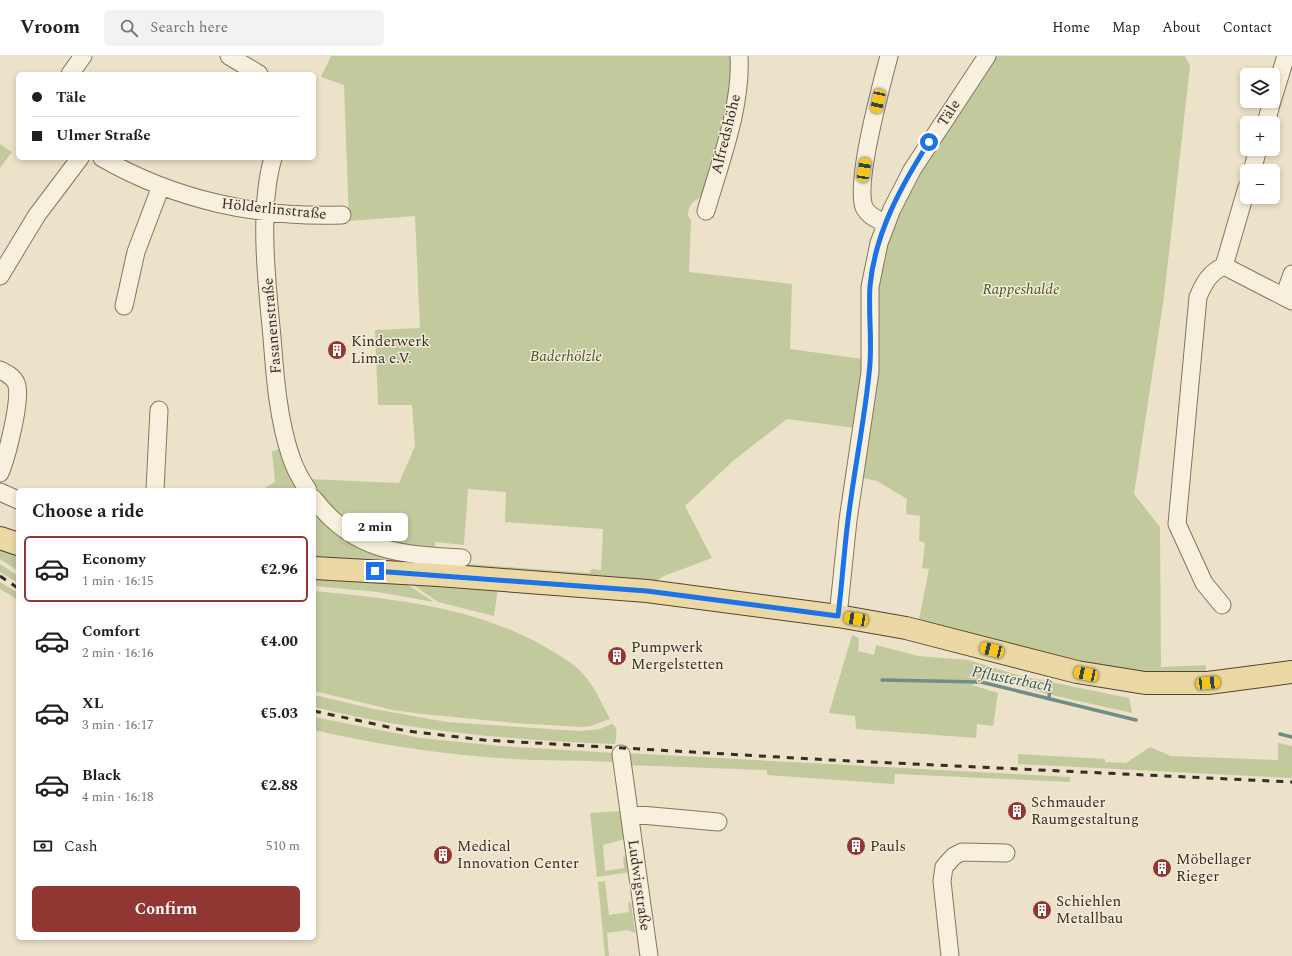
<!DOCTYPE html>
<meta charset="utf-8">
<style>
body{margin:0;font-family:Spectral,serif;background:#f2f2f2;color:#202124;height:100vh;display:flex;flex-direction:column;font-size:15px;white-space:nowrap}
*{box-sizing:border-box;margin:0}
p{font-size:13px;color:#757577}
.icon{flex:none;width:22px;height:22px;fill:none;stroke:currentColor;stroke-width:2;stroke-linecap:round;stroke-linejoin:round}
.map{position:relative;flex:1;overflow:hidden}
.details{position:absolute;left:16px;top:432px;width:300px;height:452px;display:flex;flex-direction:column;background:#fff;border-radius:6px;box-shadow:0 2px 6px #0003}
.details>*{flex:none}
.hud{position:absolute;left:16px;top:16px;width:300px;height:88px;border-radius:6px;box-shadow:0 2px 6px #0003;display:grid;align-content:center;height:88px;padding:0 16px;background:#fff}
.controls{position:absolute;left:1240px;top:12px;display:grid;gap:8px}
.controls a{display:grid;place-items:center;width:40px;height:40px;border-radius:6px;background:#fff;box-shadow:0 2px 6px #0003;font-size:20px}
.end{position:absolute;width:18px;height:18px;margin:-9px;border:5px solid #1a73e8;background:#fff;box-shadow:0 0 0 2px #fff}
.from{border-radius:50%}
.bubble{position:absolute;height:28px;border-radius:6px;background:#fff;box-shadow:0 2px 6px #0003;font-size:13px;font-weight:700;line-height:28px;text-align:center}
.car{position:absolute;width:12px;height:24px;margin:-12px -6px;border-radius:5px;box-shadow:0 0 3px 1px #0007;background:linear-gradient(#f5c518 24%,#345 0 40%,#f5c518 0 76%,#345 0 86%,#f5c518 0)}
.hud b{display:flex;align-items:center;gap:14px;height:38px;font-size:15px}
.hud b+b{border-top:1px solid #e0e0e0}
.hud i{width:10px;height:10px;background:#202124}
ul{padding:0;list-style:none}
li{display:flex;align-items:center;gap:12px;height:66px;margin:0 8px 6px;padding:0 8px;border:2px solid transparent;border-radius:6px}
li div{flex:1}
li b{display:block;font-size:15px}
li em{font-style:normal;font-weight:700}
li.on{border-color:#913633}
li>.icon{width:36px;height:36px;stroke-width:1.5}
h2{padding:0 16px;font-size:18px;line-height:48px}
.pay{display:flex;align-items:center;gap:10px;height:44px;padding:0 16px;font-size:15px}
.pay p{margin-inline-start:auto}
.button{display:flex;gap:8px;margin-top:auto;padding:8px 16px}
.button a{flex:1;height:46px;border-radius:6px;background:#913633;color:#fff;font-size:16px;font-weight:700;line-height:46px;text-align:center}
header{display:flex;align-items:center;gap:24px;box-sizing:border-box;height:56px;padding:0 20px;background:#fff;border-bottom:1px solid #e0e0e0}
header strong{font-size:19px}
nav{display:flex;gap:22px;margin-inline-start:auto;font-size:14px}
.search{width:280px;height:36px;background:#f2f2f2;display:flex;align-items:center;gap:10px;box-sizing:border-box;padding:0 14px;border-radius:6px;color:#757577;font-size:15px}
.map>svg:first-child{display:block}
.green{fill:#c2c99d}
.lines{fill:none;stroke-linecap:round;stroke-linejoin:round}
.stream{stroke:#708e88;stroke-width:3.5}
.minor-casing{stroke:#87755f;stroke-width:19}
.major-casing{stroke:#554432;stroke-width:24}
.minor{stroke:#f7f0dc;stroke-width:17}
.major{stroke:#ebd8a4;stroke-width:22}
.rail{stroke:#382d21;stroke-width:3;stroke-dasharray:7 7;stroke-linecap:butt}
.route{stroke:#1a73e8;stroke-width:5}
.labels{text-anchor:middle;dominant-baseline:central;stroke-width:3;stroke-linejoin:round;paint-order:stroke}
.street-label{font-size:15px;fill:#382d21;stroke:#f3ecd8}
.park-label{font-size:15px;font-style:italic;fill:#475329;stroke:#f3ecd8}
.poi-label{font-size:15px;fill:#382d21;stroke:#f3ecd8;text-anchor:start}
.water-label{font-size:16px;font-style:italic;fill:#325756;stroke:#f3ecd8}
</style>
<header>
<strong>Vroom</strong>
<div class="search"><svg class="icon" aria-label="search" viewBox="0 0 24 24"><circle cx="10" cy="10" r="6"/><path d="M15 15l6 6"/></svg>Search here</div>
<nav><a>Home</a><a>Map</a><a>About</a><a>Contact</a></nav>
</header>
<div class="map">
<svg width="1292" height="900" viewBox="0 0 1292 900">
<rect width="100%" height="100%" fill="#ece2c9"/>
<path class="green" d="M331 0H734V34L703 139C694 145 688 148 688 160L691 164 689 216 792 228 790 293 862 303 855 372 787 363 734 404 685 450 712 502 664 520 647 531 441 509V506L589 517 592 513 601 514 603 473 505 466 506 436 468 433 464 489 435 486V497L409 495 348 469 319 440 308 423 399 427 415 390 412 349H378L375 274 420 272 415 160 349 165 344 29 321 21Z
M996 0H1185L1190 10 1164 241 1134 438 1160 471 1161 611 1206 609 1205 618H1161L1127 615 1082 607 976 581 919 563 929 513 922 512 925 487 919 485 920 460 906 458 907 443 877 425 863 422 878 227 883 196 911 131Z
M0 88 12 96 0 112Z
M286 392 304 434H261L275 426 272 395Z
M314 448 321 457 437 510 314 503Z
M0 491 18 496V515L0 503Z
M0 508 18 520V527L0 516Z
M314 519 402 525 434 546 378 536 314 530Z
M407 525 498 532 494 560 438 546Z
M0 526 18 537V544L0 533Z
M314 535C394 543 477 551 547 592 560 600 574 607 584 619 595 631 602 648 610 663L591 670 582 671 514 667 422 658 393 654 314 635Z
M852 579 859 582 858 595 874 599 876 589 918 600 968 604 1021 620 1129 642 1132 657 1056 640 988 622 972 629 998 637 993 670 977 668 976 682 856 673 855 660 829 657Z
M314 639 374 653 447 666 580 675 600 673 612 668C619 672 616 681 615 688 514 684 412 676 314 651Z
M314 661 420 682 500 690 614 697 615 706C572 704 528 705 485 701 427 696 370 687 314 674Z
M1278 687 1292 690V722L1018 708V698L1105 703V706L1126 707 1150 691 1171 700 1278 704Z
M625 697 1070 721V726L895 718 894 728 767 719V714L627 709Z
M621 755 625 783 603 789 605 815 624 812 623 801 628 800 630 816 597 821 590 757Z
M605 825 609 859 629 856 628 847 631 846 635 877 627 874 607 877 609 900H605L598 826Z"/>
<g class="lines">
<path class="stream" d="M882 624 981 626 1136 664
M1049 643 1050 626
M1280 678 1292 681"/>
<g class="minor-casing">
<path id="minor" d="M229 0 259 18
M70 18 83 0
M1273 42 1286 0
M1266 67 1272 45
M102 102C175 144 258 162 342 159
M273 102C258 152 267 229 272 281 275 321 278 363 291 401 295 413 301 424 308 434
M1252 115 1258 93
M706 155C720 106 742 51 739 0
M885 167C877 163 868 160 864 151 855 126 881 30 889 0
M1224 210 1247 131
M1224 210 1292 245
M0 220 37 159 80 102
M1284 241 1292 218
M124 250 136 196 161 130
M0 314C6 317 13 320 16 327 23 340 6 403 0 417
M155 434 159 354
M0 436 18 444
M314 443C354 496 402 499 462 502
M1222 549 1204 527 1177 468 1198 241C1204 227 1209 217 1224 210
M838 560 848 464 870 316V231L879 187 892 153 912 114 987 0
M621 698 649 900
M630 758 718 766
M950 900 942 825 944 811 954 800 962 796 1006 797"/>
</g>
<g class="major-casing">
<path id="major" d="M0 482 18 488
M314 512 438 519 647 535 838 560 906 572 1077 616 1145 627H1208L1292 616"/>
</g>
<use href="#minor" class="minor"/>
<use href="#major" class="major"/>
<path class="rail" d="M0 520 18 532
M314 655 407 675 484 684 830 704 1292 726"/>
</g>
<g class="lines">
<path class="route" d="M375 515 647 535 838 560C842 528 844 496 848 464 854 415 864 367 869 318 873 289 868 259 870 230 875 177 901 130 929 86"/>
</g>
<defs>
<g id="building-disc" transform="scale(1)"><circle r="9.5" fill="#913633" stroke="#f3ecd8"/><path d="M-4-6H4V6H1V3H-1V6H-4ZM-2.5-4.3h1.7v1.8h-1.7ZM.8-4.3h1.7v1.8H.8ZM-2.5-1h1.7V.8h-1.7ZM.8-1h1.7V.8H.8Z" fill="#fff"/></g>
</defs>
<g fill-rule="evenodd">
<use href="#building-disc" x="337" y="294"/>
<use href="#building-disc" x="617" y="600"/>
<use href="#building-disc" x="1017" y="755"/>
<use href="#building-disc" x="856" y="790"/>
<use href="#building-disc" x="443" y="799"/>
<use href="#building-disc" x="1162" y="812"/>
<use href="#building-disc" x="1042" y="854"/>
</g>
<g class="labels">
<g class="street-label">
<text transform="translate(949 57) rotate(-57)">Täle</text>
<text transform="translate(726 78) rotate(-76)">Alfredshöhe</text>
<text transform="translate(274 153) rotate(6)">Hölderlinstraße</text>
<text transform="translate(272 270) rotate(-95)">Fasanenstraße</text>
<text transform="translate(639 829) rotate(82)">Ludwigstraße</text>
</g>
<g class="park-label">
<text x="1021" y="233">Rappeshalde</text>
<text x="566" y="300">Baderhölzle</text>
</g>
<g class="poi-label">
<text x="351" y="285">Kinderwerk<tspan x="351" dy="17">Lima e.V.</tspan></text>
<text x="631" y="591">Pumpwerk<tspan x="631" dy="17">Mergelstetten</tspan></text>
<text x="1031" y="746">Schmauder<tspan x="1031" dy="17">Raumgestaltung</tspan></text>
<text x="457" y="790">Medical<tspan x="457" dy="17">Innovation Center</tspan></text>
<text x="870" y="790">Pauls</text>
<text x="1176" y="803">Möbellager<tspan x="1176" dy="17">Rieger</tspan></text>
<text x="1056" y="845">Schiehlen<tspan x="1056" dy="17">Metallbau</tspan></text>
</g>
<g class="water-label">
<text transform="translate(1012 623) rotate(11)">Pflusterbach</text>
</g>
</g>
</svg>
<div class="controls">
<a><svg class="icon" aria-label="layers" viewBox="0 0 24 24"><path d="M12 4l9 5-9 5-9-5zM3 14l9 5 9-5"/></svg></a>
<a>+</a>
<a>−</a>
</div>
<i class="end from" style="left:929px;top:86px"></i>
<i class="end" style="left:375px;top:515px"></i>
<div class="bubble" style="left:342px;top:457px;width:66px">2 min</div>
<i class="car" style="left:878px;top:45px;rotate:192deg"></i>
<i class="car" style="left:864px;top:114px;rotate:9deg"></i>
<i class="car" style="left:856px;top:563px;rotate:279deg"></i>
<i class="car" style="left:992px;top:594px;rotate:284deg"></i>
<i class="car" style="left:1086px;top:618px;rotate:282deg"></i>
<i class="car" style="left:1208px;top:627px;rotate:85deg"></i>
<div class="hud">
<b><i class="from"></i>Täle</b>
<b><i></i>Ulmer Straße</b>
</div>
<section class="details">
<h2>Choose a ride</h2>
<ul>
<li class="on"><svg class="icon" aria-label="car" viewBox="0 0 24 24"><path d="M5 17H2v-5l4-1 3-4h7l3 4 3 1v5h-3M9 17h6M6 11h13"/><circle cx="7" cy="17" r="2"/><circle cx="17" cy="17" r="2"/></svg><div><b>Economy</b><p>1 min · 16:15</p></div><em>€2.96</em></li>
<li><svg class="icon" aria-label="car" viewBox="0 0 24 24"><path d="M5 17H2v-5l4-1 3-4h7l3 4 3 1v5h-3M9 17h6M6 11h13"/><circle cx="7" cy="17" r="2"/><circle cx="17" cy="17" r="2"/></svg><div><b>Comfort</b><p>2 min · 16:16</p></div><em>€4.00</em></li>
<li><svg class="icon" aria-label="car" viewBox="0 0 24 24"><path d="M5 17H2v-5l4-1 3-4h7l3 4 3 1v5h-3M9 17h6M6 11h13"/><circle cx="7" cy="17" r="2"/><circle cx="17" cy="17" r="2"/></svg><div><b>XL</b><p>3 min · 16:17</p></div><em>€5.03</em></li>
<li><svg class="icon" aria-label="car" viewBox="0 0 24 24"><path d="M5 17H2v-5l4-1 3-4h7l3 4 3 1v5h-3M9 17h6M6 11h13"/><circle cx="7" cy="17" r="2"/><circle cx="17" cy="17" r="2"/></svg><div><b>Black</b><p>4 min · 16:18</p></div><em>€2.88</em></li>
</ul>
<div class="pay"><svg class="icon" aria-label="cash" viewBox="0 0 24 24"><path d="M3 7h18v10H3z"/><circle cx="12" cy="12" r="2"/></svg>Cash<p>510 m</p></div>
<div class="button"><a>Confirm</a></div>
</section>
</div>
